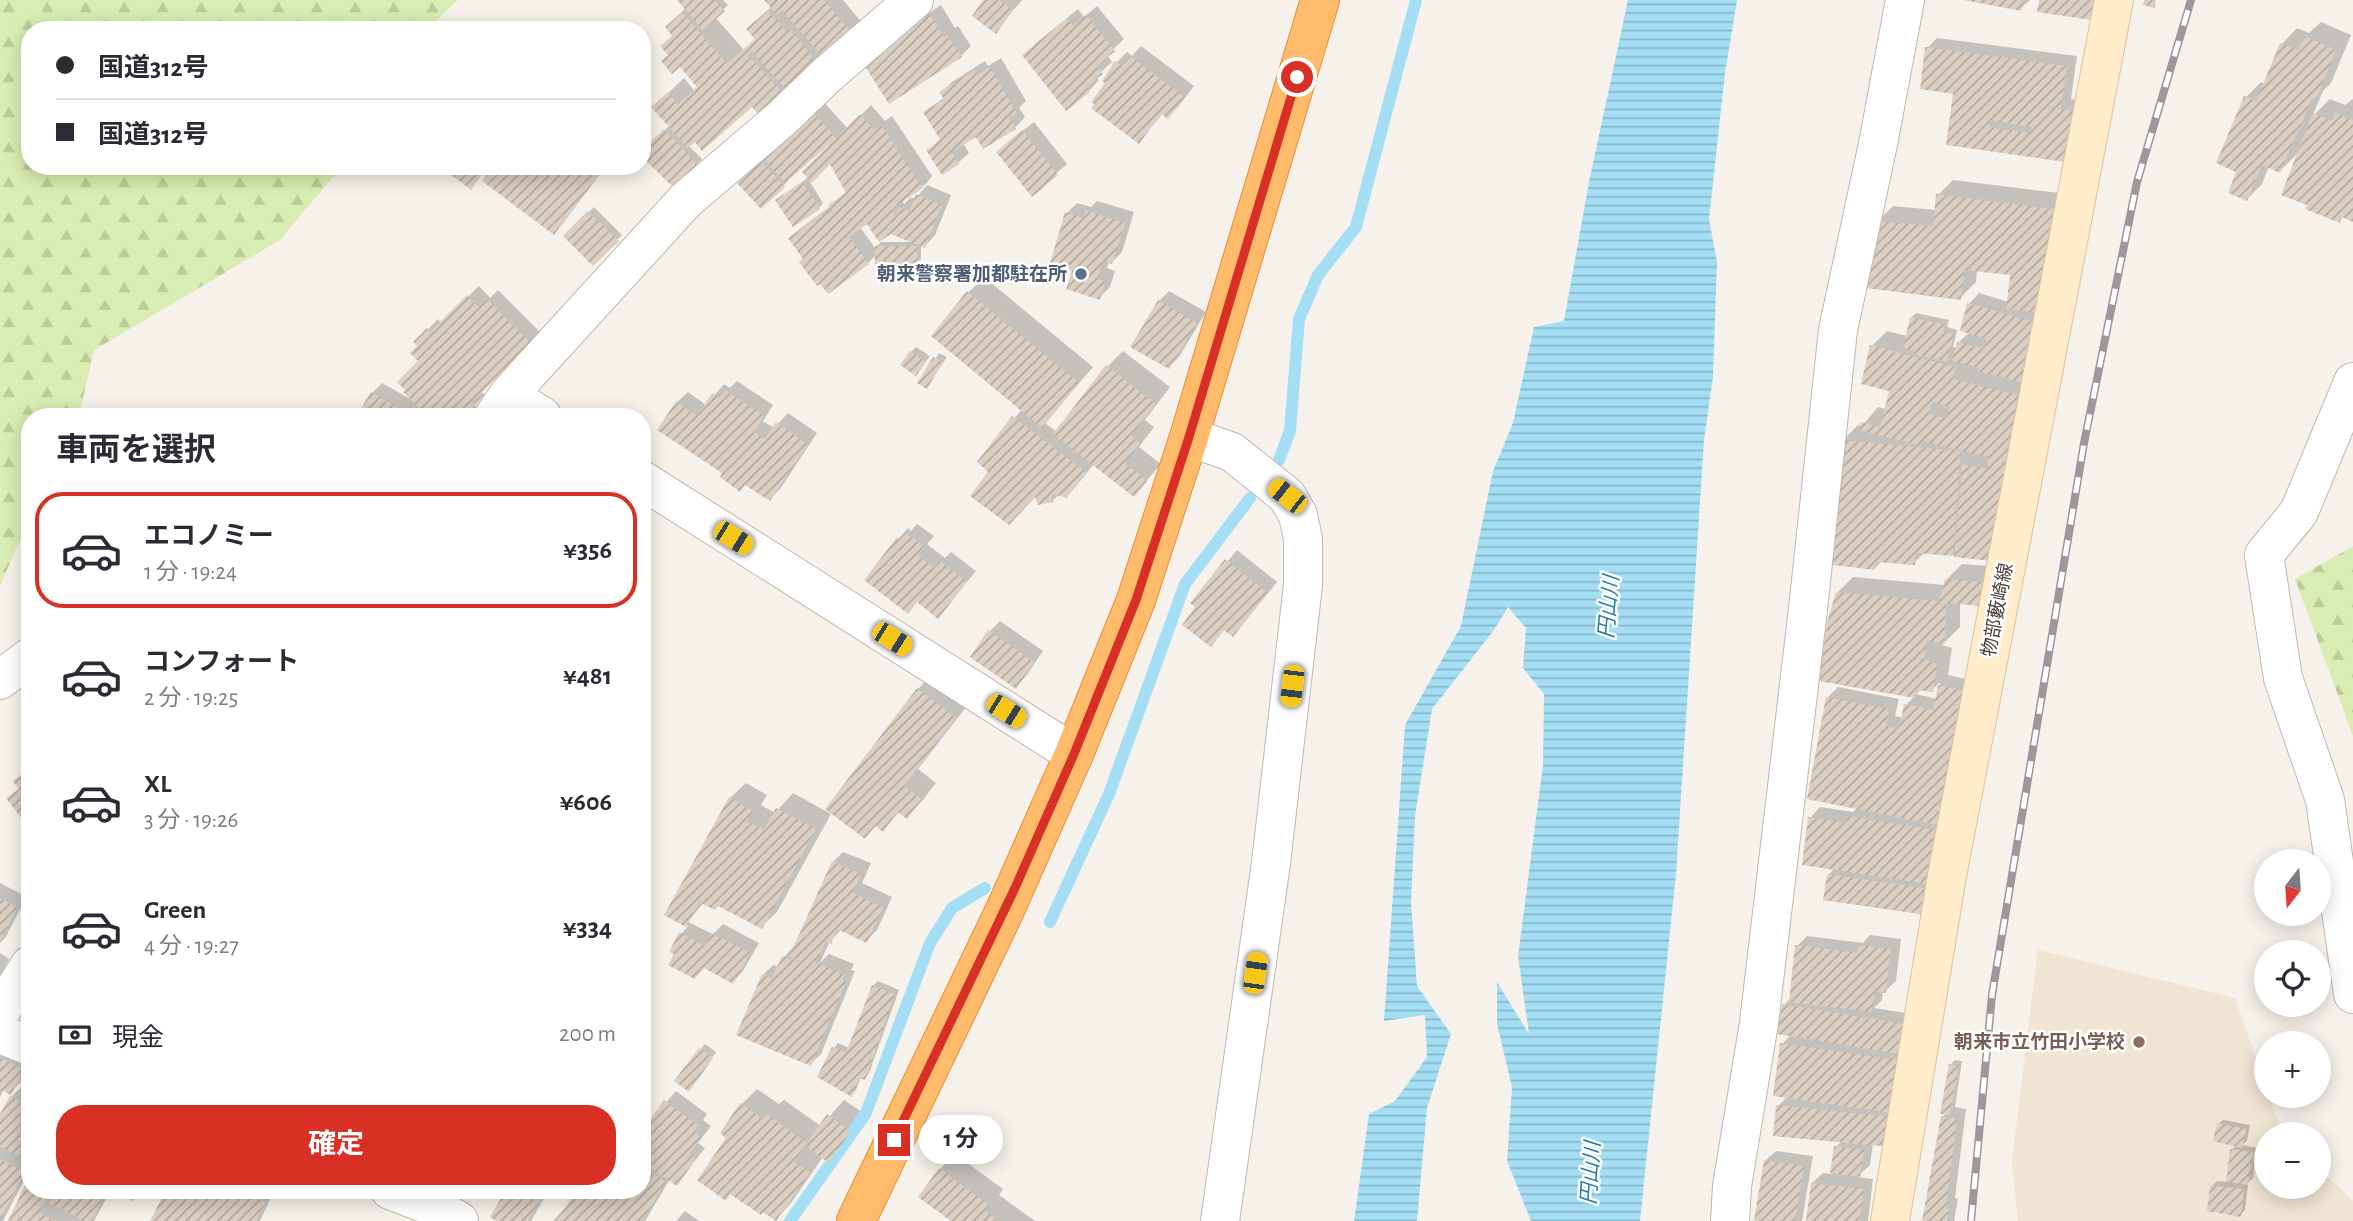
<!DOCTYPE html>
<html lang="ja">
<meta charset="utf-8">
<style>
body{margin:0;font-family:"Alegreya Sans","Noto Sans JP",sans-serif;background:#f7f7f7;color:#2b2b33;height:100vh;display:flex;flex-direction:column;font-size:26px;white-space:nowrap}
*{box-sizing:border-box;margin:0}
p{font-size:23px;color:#7c7c81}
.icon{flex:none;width:38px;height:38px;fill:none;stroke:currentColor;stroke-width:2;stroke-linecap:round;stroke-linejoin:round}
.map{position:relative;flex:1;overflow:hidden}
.details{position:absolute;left:21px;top:408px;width:630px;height:791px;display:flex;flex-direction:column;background:#fff;border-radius:28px;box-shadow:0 4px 18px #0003}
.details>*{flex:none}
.hud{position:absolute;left:21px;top:21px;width:630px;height:154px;border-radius:28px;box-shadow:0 4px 18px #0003;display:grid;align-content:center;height:154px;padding:0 35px;background:#fff}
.needle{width:46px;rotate:197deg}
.buttons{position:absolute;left:2254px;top:849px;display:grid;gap:14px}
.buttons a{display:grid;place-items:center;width:77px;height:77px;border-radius:50%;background:#fff;box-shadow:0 4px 18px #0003;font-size:35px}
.end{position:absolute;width:32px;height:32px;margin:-16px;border:9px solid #d93025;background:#fff;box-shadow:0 0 0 4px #fff}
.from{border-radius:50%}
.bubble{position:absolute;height:49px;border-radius:24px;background:#fff;box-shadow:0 4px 18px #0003;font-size:23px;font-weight:700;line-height:49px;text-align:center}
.car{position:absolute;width:21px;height:42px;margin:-21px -10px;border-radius:9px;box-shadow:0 0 5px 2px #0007;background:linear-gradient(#f5c518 24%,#345 0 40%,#f5c518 0 76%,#345 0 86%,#f5c518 0)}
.hud b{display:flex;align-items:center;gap:24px;height:66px;font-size:26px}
.hud b+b{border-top:2px solid #e1e1e2}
.hud i{width:18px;height:18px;background:#2b2b33}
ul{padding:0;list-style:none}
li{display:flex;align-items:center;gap:21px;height:116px;margin:0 14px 10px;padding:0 21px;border:4px solid transparent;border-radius:28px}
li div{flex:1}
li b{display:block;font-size:26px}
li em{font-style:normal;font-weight:700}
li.active{border-color:#d93025}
li>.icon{width:63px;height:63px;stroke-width:1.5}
h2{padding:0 35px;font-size:32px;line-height:84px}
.pay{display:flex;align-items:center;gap:18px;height:77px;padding:0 35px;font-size:26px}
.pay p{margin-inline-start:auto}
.cta{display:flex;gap:14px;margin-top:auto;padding:14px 35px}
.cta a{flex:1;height:80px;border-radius:28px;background:#d93025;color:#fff;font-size:28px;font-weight:700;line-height:80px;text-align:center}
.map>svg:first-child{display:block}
.education{fill:#f0e4d3}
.forest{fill:url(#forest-firs)}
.water{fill:url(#water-rules)}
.shadow{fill:#0003;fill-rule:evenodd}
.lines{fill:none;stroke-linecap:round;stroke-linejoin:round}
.stream{stroke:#a4def5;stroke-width:12}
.building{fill:url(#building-hatch);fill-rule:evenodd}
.street-casing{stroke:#c2b7ac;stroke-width:40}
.secondary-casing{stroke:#dbc29a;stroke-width:40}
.highway-casing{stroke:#e78e33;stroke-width:40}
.street{stroke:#fff;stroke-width:38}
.secondary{stroke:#ffeccb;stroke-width:38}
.highway{stroke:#ffbb6c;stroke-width:38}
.rail-casing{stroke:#999;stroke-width:8}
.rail{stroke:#fff;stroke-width:5;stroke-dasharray:16;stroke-linecap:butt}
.route{stroke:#d93025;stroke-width:9}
.service-dot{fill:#5c6f8a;stroke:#fff;stroke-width:2.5}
.education-dot{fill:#8d6e63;stroke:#fff;stroke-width:2.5}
.labels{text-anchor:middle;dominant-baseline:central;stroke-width:5;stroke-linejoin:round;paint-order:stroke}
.service-label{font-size:19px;font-weight:bold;fill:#4e5e75;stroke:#fff;text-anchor:end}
.street-label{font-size:19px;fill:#4b4137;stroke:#fff}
.education-label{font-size:19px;font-weight:bold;fill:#785e54;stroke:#fff;text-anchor:end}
.water-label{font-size:21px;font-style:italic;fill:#257fa4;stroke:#fff}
</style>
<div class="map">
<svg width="2353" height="1221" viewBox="0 0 2353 1221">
<defs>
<pattern id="forest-firs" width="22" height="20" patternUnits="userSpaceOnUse" patternTransform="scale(1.75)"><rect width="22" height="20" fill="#d9ecb1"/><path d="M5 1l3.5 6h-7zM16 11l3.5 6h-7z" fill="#bccc99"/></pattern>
<pattern id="water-rules" width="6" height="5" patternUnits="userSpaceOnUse" patternTransform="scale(1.75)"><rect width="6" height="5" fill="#a4def5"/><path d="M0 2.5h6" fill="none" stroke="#88b6c7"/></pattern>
<pattern id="building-hatch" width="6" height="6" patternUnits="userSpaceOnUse" patternTransform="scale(1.75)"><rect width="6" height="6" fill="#dbcec2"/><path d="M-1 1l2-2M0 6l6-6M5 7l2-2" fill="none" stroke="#b4a99e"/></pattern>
</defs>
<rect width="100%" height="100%" fill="#f6f1ea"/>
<path class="education" d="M2038 950 2235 998 2266 1087V1096H2269L2283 1134H2266V1186H2319V1169L2353 1201V1221H2018L2012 1161Z"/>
<path class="forest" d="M0 0H458L436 21 431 30H30V166H342L280 240 94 350 79 416H30V532L18 544 0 586Z
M2353 546V736L2295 579Z"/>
<path class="water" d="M1628 0H1737L1725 73 1709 219 1717 262 1713 377 1704 440 1676 874 1640 1221H1531L1507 1161 1512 1087 1497 1024V982L1529 1034 1518 956 1543 765 1544 694 1523 668 1526 628 1508 607 1494 630 1432 709 1415 816 1411 902 1417 986 1451 1034 1427 1108 1417 1221H1354L1369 1114 1395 1101 1427 1057 1425 1015 1384 1021 1405 725 1461 626 1493 471 1513 423 1534 327 1564 321 1589 182Z"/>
<path class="shadow" d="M680 0H723L728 5 715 17 744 50 756 38 764 14 772 6 768 0H843L863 24 758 112 752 105 695 140 689 146 702 159 674 186 642 153 670 125 654 107 684 78 694 90 699 86 670 54 674 35 667 27 686 8Z
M986 0H1022L996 31Z
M1966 0H2030L2020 9Z
M941 5 955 28 958 26 971 46 961 56 865 63 904 29Z
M1097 6 1124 39 1107 55 1112 62 1096 77 1099 80 1089 91 1034 45 1078 9 1084 17Z
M2321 22 2351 35 2331 83 2323 91 2312 117 2330 99 2345 105 2353 99V220L2344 216 2339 221 2300 151 2280 171 2269 166 2262 184 2247 199 2239 171 2246 97 2261 82 2265 84 2282 44 2297 28 2309 33Z
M1937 38 2077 56 2071 99 2095 103 2089 152 1948 144 1955 92 1927 48Z
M1141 46 1194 86 1178 107 1168 117 1163 113 1139 142 1107 83 1117 62 1127 52 1132 56Z
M1001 58 1026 101 1019 108 1025 117 1015 128 977 135 963 143 969 153 958 163 929 150 941 138 925 112 945 97 941 92 952 82 985 61 988 66Z
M822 100 848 129 871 105 885 121 892 116 932 176 926 184 902 200 904 204 911 197 915 199 927 185 951 195 935 235 925 246 921 244V259L916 263 876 255 868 263 805 259 791 238 801 228 831 206 847 191 831 162 810 182 823 203 819 208 777 200 809 177 833 143 832 141 786 179 788 181 761 207 739 183ZM898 214 891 231 885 222ZM868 222 916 242H881L875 248 860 227Z
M1034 122 1067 164 1032 194 1008 142Z
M495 166H606L564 222 553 233Z
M1953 180 2076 195 1992 559 1925 552 1914 563 1882 561 1875 568 1842 441 1858 425 1862 426 1878 407 1886 409 1891 390 1872 346 1887 331 1907 336 1911 318 1916 313 1949 320 1947 327 1957 330 1953 347 1957 348 1959 342 1970 332 1969 304 1979 293 2009 302 2012 273 1977 270 1976 282 1960 298 1877 222 1893 206 1936 210 1938 195Z
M1097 201 1134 212 1122 252 1112 262H1109L1107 268 1115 271 1110 287 1099 298 1074 270 1067 213 1077 203 1091 207Z
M594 207 622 235 593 264 565 236Z
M984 277 1093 367 1045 423 1057 432 1108 366 1123 351 1170 387 1145 420 1154 427 1139 447 1161 464 1134 495 1094 464 1077 485 1060 494 1052 501 991 471 979 462 1022 409 968 293Z
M479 286 490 298 498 290 540 332 481 391 485 395 464 416H430L421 408 416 416H358L372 393 382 383 412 400 420 361V346L416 342 438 319 441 323Z
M1169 291 1206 312 1179 357 1169 367 1159 301Z
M916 347 930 356 920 369 911 352Z
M939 353 947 357 927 387 920 383Z
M737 381 773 405 763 421 774 428 788 413 817 433 780 489 770 499 725 472 677 402 688 392 706 405 724 384 730 388Z
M917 524 934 536 927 544 945 558 951 552 976 571 938 616 918 601 908 611 898 539 908 528 911 531Z
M1237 550 1277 582 1243 624 1225 629 1210 645 1198 607 1193 603Z
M1962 564 2000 567 1996 589 1960 602V627L1942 645 1952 648 1948 675 1974 681 1937 903 1828 875 1835 868 1810 818 1820 807 1853 812 1858 807 1827 698 1838 687 1899 699 1895 716 1903 718 1906 705 1915 696 1838 592 1853 577 1945 585 1946 580ZM1940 682 1937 699 1916 694 1921 689 1932 690Z
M1000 621 1043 651 1026 676 1015 687 990 631Z
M933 673 970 702 918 769 936 783 922 801 907 816 900 811 883 829 877 825 865 837 918 689Z
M746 783 767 795 761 805 775 813 793 793 831 814 777 912 761 927 719 904 704 902 688 922 713 934 723 924 759 943 743 971 733 982 705 967 695 977 676 954 681 934 688 926 666 914 730 798Z
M843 852 871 863 862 883 892 897 877 930 866 941 842 929 830 941 820 963 829 954 854 964 851 970 855 971 821 1054 810 1064 763 975 773 965 779 967 784 957 794 946 833 862Z
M0 883 27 897 5 938 0 943Z
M1870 935 1901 939 1896 981 1885 991H1883L1882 1000 1874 1008 1919 1015 1902 1100 1873 1144 1870 1165 1857 1177 1873 1179 1868 1221H1808L1812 1183 1823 1173 1832 1174 1836 1147 1842 1141 1778 1106 1787 1097 1782 1044 1791 1035 1784 1005 1791 998 1797 946 1807 936 1863 943Z
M0 953 9 959 0 976Z
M878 981 899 990 869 1073 865 1078 861 1077 856 1090 851 1095 834 1048 838 1043 849 1048 873 986Z
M705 1044 716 1052 693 1085 677 1080Z
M0 1051 30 1057V1065L21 1082 10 1092 4 1089 0 1097Z
M1955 1060 1962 1061 1955 1107 1966 1109 1955 1198 1958 1199 1954 1221H1923L1942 1117 1946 1113 1950 1065Z
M21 1087 30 1092V1155L27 1157 30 1159V1169L3 1221H0V1117L11 1097Z
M757 1089 779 1104 784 1100 821 1126 844 1100 865 1114 844 1145 829 1161 823 1157 791 1203 776 1219 732 1193 726 1198 729 1138 742 1104Z
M676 1091 707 1114 703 1120 711 1126 698 1143 705 1148 677 1184 670 1179 645 1221H553L564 1209 566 1210 578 1190H642V1129Z
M2223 1120 2250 1125 2247 1141 2242 1145 2257 1148 2253 1178 2246 1185H2248L2245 1210 2240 1215 2212 1186 2217 1181 2227 1182 2232 1149 2237 1145 2218 1124Z
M1776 1151 1813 1156 1802 1221H1756L1765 1161Z
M955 1154 1003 1189 999 1195 1035 1221H954L940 1169Z
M30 1190H111L94 1221H10Z
M168 1190H271L274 1191 260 1221H152Z
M508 1190H549L531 1221H499Z
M685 1211 699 1221H676Z"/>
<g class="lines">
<path class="stream" d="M1279 460 1290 431 1299 319 1318 275 1356 227 1416 0
M1050 922 1109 794 1185 584 1250 498
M790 1221 866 1113 930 943 952 908 985 888"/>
</g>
<path class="building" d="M677 0H714L725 11 703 31Z
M764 0H824L854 35 825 60 782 10 777 15Z
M983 0H999L1013 10 996 34 972 16Z
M1964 0H2023L2021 11Z
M2039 0H2108L2105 22 2037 12Z
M2144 0H2156L2155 8 2143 5Z
M768 10 786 31 789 28 819 63 787 91 752 52 748 55 783 93 758 114 752 107 702 151 695 142 688 148 651 107 668 92 678 104 697 87 680 67 672 74 661 61 668 55 660 46 672 36 665 27 682 12 727 64 755 39 746 29Z
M930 14 944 37 947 35 962 57 889 104 863 63 894 43 891 39Z
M1086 15 1115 51 1097 66 1103 74 1086 87 1090 92 1066 111 1022 55 1067 18 1073 26Z
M2304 36 2336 50 2316 100 2312 98 2280 173 2262 165 2247 201 2228 193 2236 172 2216 163 2244 96 2256 101 2280 43 2298 50Z
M1925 47 2067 66 2061 108 2035 105 2086 113 2079 164 1946 145 1953 94 1920 89ZM1990 120 2032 127 2030 133 1989 127Z
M1130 56 1185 97 1168 119 1161 114 1139 144 1091 108 1094 104 1091 102 1105 83 1102 81 1115 61 1122 66Z
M990 67 1017 113 1009 118 1016 129 983 149 976 137 952 152 959 164 942 175 926 150 941 141 923 112 944 99 939 92 975 70 977 75Z
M810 109 836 138 860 114 874 130 881 125 923 188 891 209 895 216 899 207 909 211 916 194 942 205 925 248 891 234 879 242 867 224 849 237 869 264 828 294 820 284 817 286 799 262 803 259 788 238 829 209 836 217 828 205 846 193 830 164 812 183 802 172 833 141 785 183 759 154Z
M2313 113 2332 121 2335 113 2353 120V222L2342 217 2340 223 2305 209 2307 205 2281 195Z
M664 129 698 165 674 188 642 157V150Z
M1022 130 1058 175 1032 197 996 152Z
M761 161 785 187 761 209 737 183Z
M398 166H423L419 175Z
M439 166H488L471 190Z
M493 166H585L598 176 554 235 482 181Z
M802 182 820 209 793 227 775 200Z
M1936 194 2061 210 2041 313 2006 309 2010 275 1964 270 1961 300 1866 288 1876 221 1933 226Z
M1085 210 1125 223 1112 264 1103 261 1097 279 1105 281 1100 300 1066 289 1072 271 1050 263 1065 212 1083 218Z
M588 211 619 241 593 266 563 236Z
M875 246H917V265H875Z
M967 291 1079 383 1042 428 931 336Z
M467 295 479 307 487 299 531 343 472 402 476 407 467 416H427L403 392 405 390 397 382 418 361 410 353 417 346 413 342 427 328 430 332Z
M1158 300 1197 323 1169 369 1130 347Z
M1967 303 2047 325 2031 385 1978 371 1979 368 1952 361 1957 342 1984 349 1987 339 1960 331Z
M1910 317 1945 325 1943 332 1954 334 1947 362 1914 354V351L1903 348Z
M1870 345 1956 367 1953 378 1945 377 2030 398 1993 561 1954 557 1962 464 1988 469V457L1923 441 1921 446 1859 430 1861 422 1880 426 1889 391 1861 384ZM1932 402 1949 406 1947 418 1929 414Z
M910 351 926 362 916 376 900 365Z
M933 357 943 362 927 389 917 383Z
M1106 365 1156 404 1131 436 1140 443 1125 463 1147 481 1134 497 1053 434Z
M725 390 764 416 754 432 765 439 776 422 808 444 770 501 745 485 740 492 720 477 722 473 657 430 676 401 697 416 712 393 720 398Z
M371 392 412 416H356Z
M1012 416 1087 473 1066 498 1051 493 1053 502 1038 505 1035 497 1009 525 970 496 988 472 977 462Z
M1841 440 1961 451 1953 556 1916 553 1915 565 1876 562 1875 570 1826 564Z
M906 533 925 547 918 555 934 568 940 561 967 582 938 619 917 602 908 614 864 580 897 537 900 541Z
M1225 559 1268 593 1233 637 1224 630 1211 647 1182 625 1195 607 1190 603Z
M1945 579 1986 582 1981 606 1946 603 1945 644 1927 641 1924 659 1937 664 1933 692 1916 690 1915 698 1819 681 1827 622 1836 592 1939 601Z
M988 630 1034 662 1016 689 970 657Z
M1938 685 1964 691 1941 826 1807 799 1826 697 1889 709 1886 726 1899 729 1904 704 1933 710Z
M917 688 956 718 904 786 922 799 907 819 898 812 883 832 875 826 865 839 825 809Z
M30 767V830L6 798 19 789 13 781Z
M729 797 753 811 747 821 764 830 776 808 816 829 762 929 718 906 715 910 699 902 686 927 664 915Z
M1847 816 1936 830 1927 884 1802 865 1808 817 1846 823Z
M832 861 861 874 853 893 883 907 867 943 837 929 831 944 826 941 813 968 817 963 845 975 842 980 846 982 811 1066 736 1035 762 974 772 978 782 956 804 965 789 957Z
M1827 874 1930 889 1927 915 1823 900Z
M0 898 18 907 0 941Z
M679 932 705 946 711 933 750 953 733 984 702 967 695 979 668 965 674 954 669 952Z
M1795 945 1857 953 1858 945 1891 949 1886 993 1875 992 1872 1012 1789 1002Z
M872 985 895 994 865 1080 859 1078 852 1097 817 1077 832 1047 846 1053Z
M30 999V1021L21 1017Z
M1782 1004 1910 1025 1905 1055 1777 1034Z
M1780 1043 1900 1060 1892 1113 1773 1096Z
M699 1048 713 1058 689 1092 674 1081Z
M0 1057 24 1070 11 1095 0 1089Z
M1949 1064 1959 1066 1950 1115 1940 1114Z
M10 1096 30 1107V1155L26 1161 0 1146V1114Z
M664 1100 698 1125 694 1131 702 1137 689 1154 696 1159 677 1186 642 1162V1131Z
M740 1103 763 1119 767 1114 807 1143 827 1114 851 1131 829 1163 805 1146 794 1162 810 1172 776 1221 763 1212 761 1215 730 1194 726 1201 697 1180 726 1138 720 1133Z
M1776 1105 1894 1117 1892 1147 1773 1136Z
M1941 1116 1957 1119 1946 1208 1949 1209 1947 1221H1922Z
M2217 1123 2246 1129 2242 1148 2213 1141Z
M1834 1146 1864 1150 1860 1177 1830 1173Z
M2230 1149 2253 1152 2248 1185 2226 1182Z
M0 1159 25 1172 0 1220Z
M1764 1160 1804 1166 1795 1221H1754Z
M642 1167 666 1182 642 1221H557L576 1190H642Z
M939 1168 989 1205 985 1211 999 1221H951L918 1197Z
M30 1174V1190H50L39 1213 56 1221H8Z
M1811 1183 1864 1189 1860 1221H1806Z
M2210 1185 2244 1189 2241 1217 2207 1211Z
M55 1190H107L92 1221H84L49 1203Z
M110 1190H138L133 1201Z
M166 1190H241L265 1202 256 1221H150Z
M506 1190H547L528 1221H496L490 1217Z"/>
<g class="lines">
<g class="street-casing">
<path id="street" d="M2353 382 2299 512 2264 555 2283 678 2325 800 2353 994
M508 395 542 416
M494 416 508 395 686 200 781 119 828 74 914 0
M1189 437 1232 452 1287 496 1298 515 1303 539V585L1271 863 1220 1221
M642 480 1074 754
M0 680 30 657
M0 1012 30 965
M0 1034 30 1046
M390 1190 437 1208 459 1221
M1730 1221 1732 1186 1759 1023 1808 609 1838 330 1878 144 1905 0"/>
</g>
<g class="secondary-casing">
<path id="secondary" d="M1890 1221 1947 876 2114 0"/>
</g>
<g class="highway-casing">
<path id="highway" d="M856 1221 1005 910 1074 754 1136 600 1189 437 1320 0"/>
</g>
<use href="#street" class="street"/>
<use href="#secondary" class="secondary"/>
<use href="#highway" class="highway"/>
<g class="rail-casing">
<path id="rail" d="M1971 1221 1992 995 2084 443 2137 182 2191 0"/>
</g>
<use href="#rail" class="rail"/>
</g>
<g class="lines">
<path class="route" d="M894 1140 1015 888 1074 754 1136 600 1189 437 1297 77"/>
</g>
<circle class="service-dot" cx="1081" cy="274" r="7"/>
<circle class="education-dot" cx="2139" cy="1042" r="7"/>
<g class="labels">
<g class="service-label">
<text x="1067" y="274">朝来警察署加都駐在所</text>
</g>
<g class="street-label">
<text transform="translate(1998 610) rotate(-79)">物部藪崎線</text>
</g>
<g class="education-label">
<text x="2125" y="1042">朝来市立竹田小学校</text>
</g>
<g class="water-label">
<text transform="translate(1609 607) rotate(-85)">円山川</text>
<text transform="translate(1591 1173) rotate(-86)">円山川</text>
</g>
</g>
</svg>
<div class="buttons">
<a><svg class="needle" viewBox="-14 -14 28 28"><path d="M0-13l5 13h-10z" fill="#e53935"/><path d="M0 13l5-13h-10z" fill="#7c7c81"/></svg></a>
<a><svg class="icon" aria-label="locate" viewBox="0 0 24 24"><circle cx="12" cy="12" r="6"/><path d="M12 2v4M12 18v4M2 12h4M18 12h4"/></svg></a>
<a>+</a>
<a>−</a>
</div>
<i class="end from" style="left:1297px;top:77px"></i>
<i class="end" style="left:894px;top:1140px"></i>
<div class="bubble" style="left:919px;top:1115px;width:84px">1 分</div>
<i class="car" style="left:1287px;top:496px;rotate:308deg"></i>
<i class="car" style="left:733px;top:538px;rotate:122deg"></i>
<i class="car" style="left:892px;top:639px;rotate:122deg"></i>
<i class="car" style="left:1292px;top:686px;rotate:187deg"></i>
<i class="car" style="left:1006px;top:711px;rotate:122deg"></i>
<i class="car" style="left:1255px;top:973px;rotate:8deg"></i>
<div class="hud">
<b><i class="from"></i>国道312号</b>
<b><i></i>国道312号</b>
</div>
<section class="details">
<h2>車両を選択</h2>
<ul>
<li class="active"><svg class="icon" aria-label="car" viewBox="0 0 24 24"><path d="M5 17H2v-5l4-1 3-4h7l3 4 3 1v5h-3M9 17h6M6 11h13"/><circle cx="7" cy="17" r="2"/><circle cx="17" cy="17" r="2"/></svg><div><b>エコノミー</b><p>1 分 · 19:24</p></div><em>¥356</em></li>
<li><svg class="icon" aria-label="car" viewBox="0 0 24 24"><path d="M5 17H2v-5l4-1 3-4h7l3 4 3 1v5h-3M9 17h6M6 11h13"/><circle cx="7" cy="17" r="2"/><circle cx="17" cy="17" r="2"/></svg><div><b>コンフォート</b><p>2 分 · 19:25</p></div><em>¥481</em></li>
<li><svg class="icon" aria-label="car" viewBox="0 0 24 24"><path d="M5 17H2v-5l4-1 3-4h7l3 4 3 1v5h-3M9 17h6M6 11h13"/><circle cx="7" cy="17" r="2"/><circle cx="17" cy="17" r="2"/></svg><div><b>XL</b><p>3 分 · 19:26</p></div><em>¥606</em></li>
<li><svg class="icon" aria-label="car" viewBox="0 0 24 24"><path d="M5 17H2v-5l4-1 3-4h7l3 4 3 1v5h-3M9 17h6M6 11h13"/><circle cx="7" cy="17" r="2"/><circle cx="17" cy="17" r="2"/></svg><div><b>Green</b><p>4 分 · 19:27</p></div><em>¥334</em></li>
</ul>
<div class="pay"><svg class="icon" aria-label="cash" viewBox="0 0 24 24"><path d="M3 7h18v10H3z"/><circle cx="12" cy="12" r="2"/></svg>現金<p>200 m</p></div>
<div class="cta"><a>確定</a></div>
</section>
</div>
